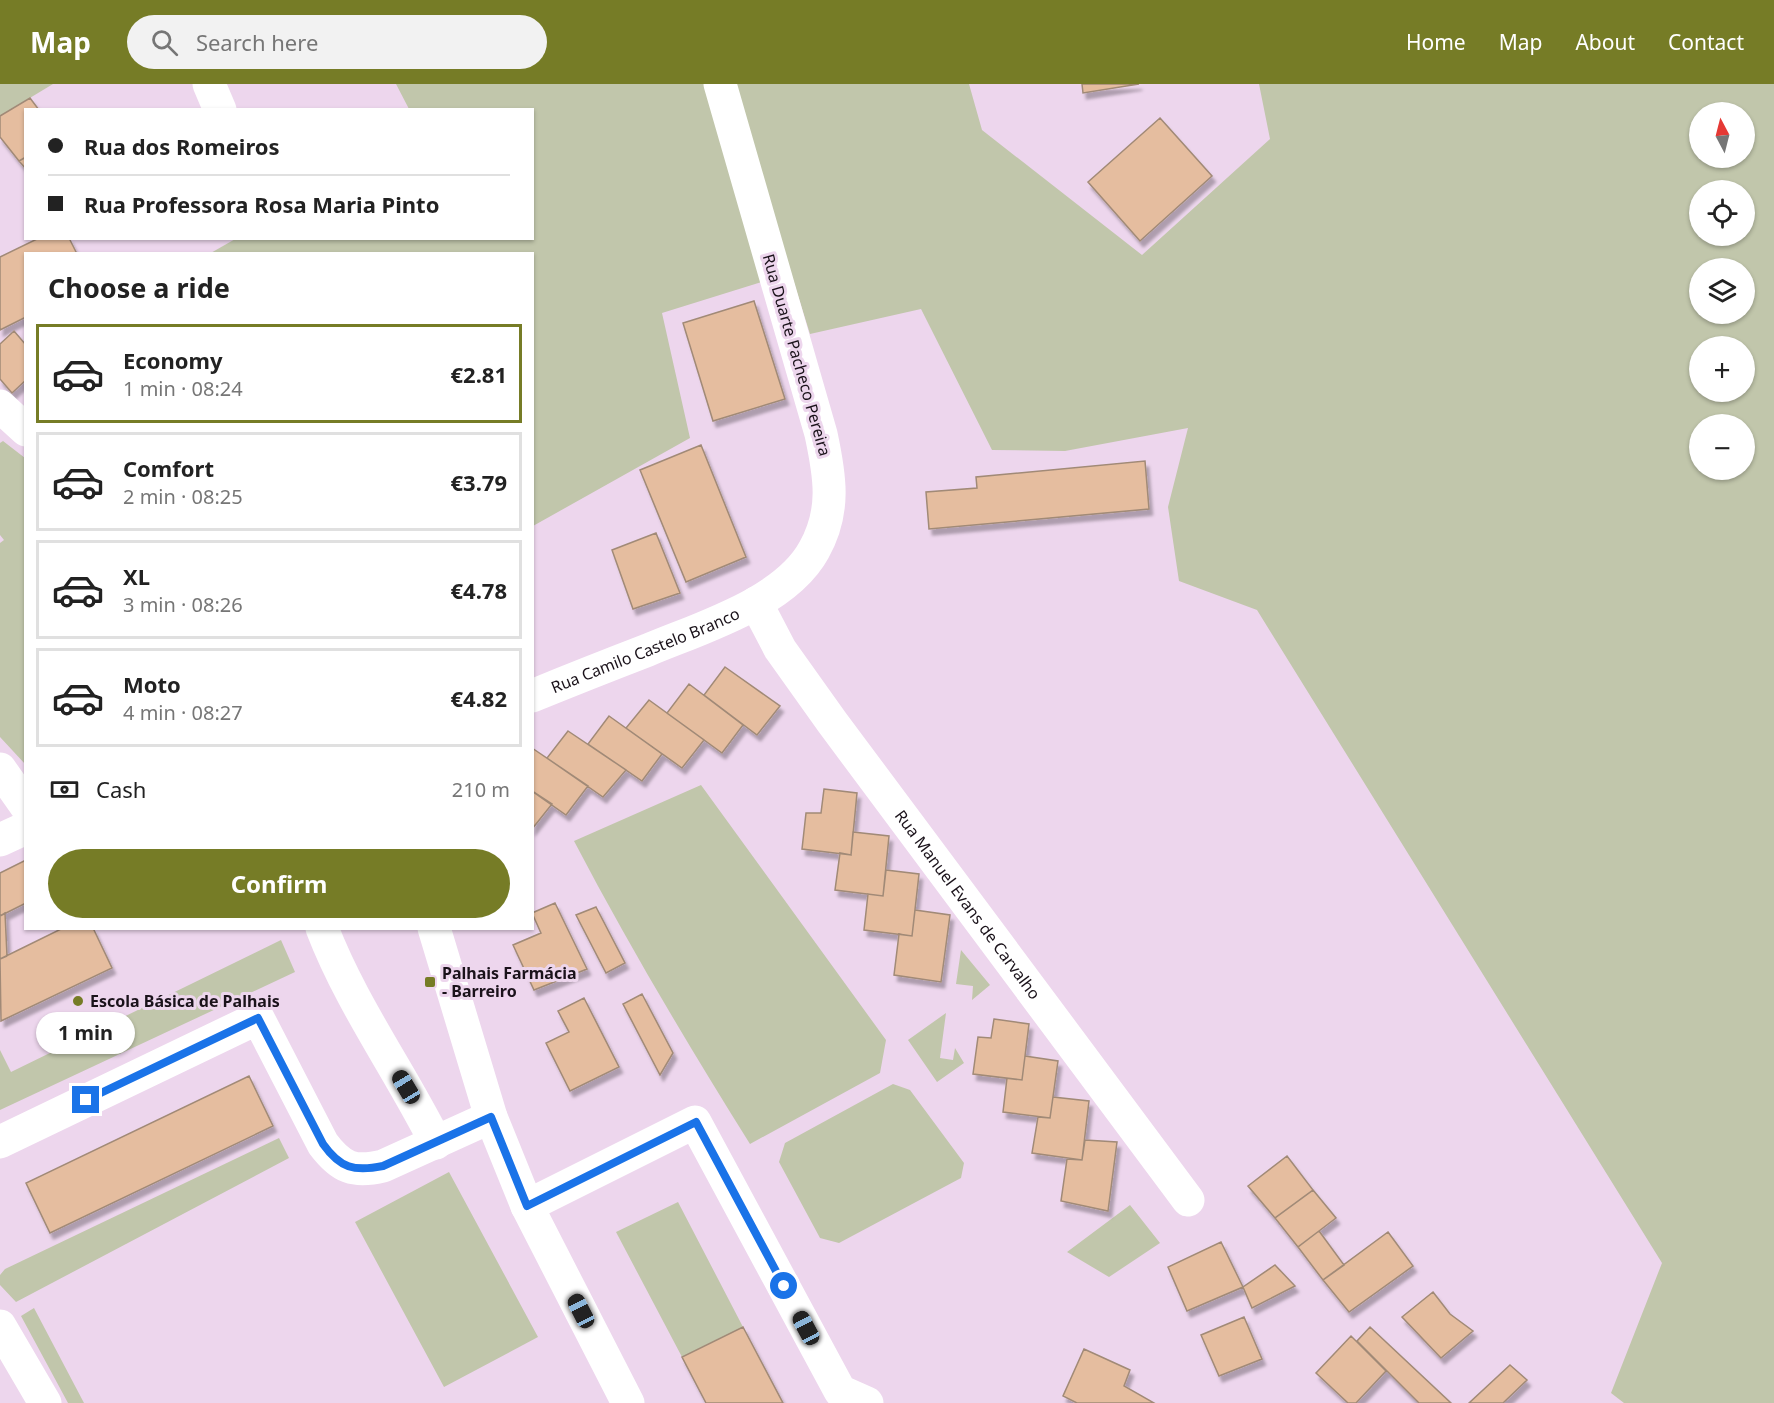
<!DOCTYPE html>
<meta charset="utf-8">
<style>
body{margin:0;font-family:"Noto Sans",sans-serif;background:#f2f2f2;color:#222;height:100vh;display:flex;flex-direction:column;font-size:22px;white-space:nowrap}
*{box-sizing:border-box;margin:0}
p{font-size:20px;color:#767676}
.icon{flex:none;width:33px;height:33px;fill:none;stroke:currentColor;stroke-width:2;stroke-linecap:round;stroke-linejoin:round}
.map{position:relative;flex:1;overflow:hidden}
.details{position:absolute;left:24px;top:168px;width:510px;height:678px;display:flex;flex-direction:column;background:#fff;border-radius:0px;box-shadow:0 2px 4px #0004}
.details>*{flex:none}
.guide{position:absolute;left:24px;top:24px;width:510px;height:132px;border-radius:0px;box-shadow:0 2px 4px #0004;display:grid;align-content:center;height:132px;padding:0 24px;background:#fff}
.needle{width:39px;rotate:353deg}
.fabs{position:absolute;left:1689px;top:18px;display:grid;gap:12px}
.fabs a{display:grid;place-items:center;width:66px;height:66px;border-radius:50%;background:#fff;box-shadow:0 2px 4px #0004;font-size:30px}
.end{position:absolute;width:27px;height:27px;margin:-14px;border:8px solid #1a73e8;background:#fff;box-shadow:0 0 0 3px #fff}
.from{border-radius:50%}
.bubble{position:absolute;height:42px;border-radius:21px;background:#fff;box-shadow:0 2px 4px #0004;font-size:20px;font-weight:700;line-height:42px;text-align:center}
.car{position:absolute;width:18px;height:36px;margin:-18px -9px;border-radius:8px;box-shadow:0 0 4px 2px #0007;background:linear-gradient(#222 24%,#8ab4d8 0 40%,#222 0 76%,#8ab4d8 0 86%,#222 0)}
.guide b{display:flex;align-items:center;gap:21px;height:57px;font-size:22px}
.guide b+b{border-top:2px solid #e0e0e0}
.guide i{width:15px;height:15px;background:#222}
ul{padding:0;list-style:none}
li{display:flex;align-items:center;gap:18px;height:99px;margin:0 12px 9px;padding:0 12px;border:3px solid #e0e0e0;border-radius:0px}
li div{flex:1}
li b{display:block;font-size:22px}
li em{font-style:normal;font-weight:700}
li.active{border-color:#767c26}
li>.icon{width:54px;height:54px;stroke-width:1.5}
h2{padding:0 24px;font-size:27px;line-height:72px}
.pay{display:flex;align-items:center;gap:15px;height:66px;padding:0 24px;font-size:22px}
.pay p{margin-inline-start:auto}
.primary-button{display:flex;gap:12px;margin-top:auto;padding:12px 24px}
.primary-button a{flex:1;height:69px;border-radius:36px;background:#767c26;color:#fff;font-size:24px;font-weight:700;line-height:69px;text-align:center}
header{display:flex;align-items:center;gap:36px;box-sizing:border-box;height:84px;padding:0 30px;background:#767c26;color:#fff}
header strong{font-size:28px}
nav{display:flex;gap:33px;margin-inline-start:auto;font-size:21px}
.search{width:420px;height:54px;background:#f2f2f2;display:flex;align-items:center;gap:15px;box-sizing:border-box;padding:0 21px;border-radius:33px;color:#767676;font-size:22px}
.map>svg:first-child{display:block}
.green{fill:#c1c6ab;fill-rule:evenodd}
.building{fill:#e5bd9f;stroke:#a18a77;stroke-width:1.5;filter:url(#shadow)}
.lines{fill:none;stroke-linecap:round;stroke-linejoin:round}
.minor{stroke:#fff;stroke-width:33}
.major{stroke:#fff;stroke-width:33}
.route{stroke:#1a73e8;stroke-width:8}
.poi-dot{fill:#767c26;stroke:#edd6ed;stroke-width:2}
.labels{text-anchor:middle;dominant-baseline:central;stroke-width:6;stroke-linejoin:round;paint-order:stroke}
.street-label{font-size:16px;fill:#1a121a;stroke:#edd6ed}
.poi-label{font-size:16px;font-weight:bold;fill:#1a121a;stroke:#edd6ed;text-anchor:start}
</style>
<header>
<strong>Map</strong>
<div class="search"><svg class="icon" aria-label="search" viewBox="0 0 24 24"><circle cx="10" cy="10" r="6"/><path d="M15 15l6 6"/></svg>Search here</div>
<nav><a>Home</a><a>Map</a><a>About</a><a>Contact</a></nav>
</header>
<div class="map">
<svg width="1774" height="1319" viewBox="0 0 1774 1319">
<defs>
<filter id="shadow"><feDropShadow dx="3.5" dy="6" stdDeviation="1.5" flood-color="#0004"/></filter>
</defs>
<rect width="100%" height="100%" fill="#edd6ed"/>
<path class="green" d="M0 0H53L0 32Z
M396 0H714L771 195 662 229 690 354 533 442 532 170H209L237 154H532V26L409 25Z
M732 0H969L982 46 1142 171 1270 55 1259 0H1774V1319H1624L1611 1309 1662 1179 1257 526 1179 497 1168 423 1188 344 1065 367 992 366 921 225 810 250ZM1700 28H1744V74H1700ZM1700 106H1744V152H1700ZM1700 184H1744V230H1700ZM1700 262H1744V308H1700ZM1700 340H1744V386H1700Z
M3 357 25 374V680L0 653V459L4 456 0 451V359Z
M701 701 886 956 880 989 750 1060C688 961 628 860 574 757Z
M281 856 295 888 0 1026V966L11 988Z
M961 866 990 901 972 916 973 902 956 900Z
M946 929 940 974 953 976 955 964 964 979 937 998 908 956Z
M893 1000 910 1006 964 1079 961 1094 839 1159 820 1154 779 1078 785 1059Z
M279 1054 289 1074 16 1218 0 1201V1191L5 1185Z
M449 1088 538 1253 444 1303 355 1138Z
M678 1118 743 1243 682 1273 616 1148Z
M1130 1121 1160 1159 1109 1193 1067 1168Z
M34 1224 84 1319H68L21 1232Z"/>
<path class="building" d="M1082 0H1139L1083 9Z
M30 14 39 26H26V73L19 77 0 53V32Z
M1160 34 1212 92 1140 157 1088 98Z
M26 73V85L19 77Z
M39 154H69L77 170H26V233L0 246V173Z
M754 217 785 315 713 337 683 239Z
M14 247 26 261V296L12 309 0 295V260Z
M701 361 746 473 686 498 640 386Z
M1145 377 1149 425 929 445 926 408 977 404 976 393Z
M656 449 680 509 633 525 612 466Z
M725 583 780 622 757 651 704 611Z
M689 600 743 641 722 669 667 629Z
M649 616 704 656 682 684 626 644Z
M609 632 662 670 642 697 588 660Z
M568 647 626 686 603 713 547 674Z
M532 664 588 702 566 731 532 707Z
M824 705 857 709 851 771 802 765 806 729H821Z
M532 707 552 720 532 745Z
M853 748 889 752 883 812 835 806 840 769 851 771Z
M26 776V819L0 832V789Z
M886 786 919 790 912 852 864 846 868 810 883 812Z
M555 819 587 885 534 906 513 861 541 849 532 829Z
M596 823 625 879 606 889 576 831Z
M915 826 950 831 941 898 894 891 899 850 912 852Z
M5 829 7 872 0 875V832Z
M63 844H93L112 884 1 937 0 875Z
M642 910 673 969 660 991 623 920Z
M584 914 619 983 570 1007 546 959 569 948 558 927Z
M994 935 1029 940 1022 996 973 990 978 953 991 954Z
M1025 972 1058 977 1050 1034 1003 1028 1007 994 1022 996Z
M249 992 273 1042 50 1149 26 1099Z
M1053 1013 1089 1017 1082 1076 1032 1069 1038 1033 1050 1034Z
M1085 1056 1117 1058 1108 1127 1061 1117 1067 1075 1082 1076Z
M1287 1072 1313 1106 1275 1134 1248 1102Z
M1313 1106 1336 1134 1298 1163 1275 1134Z
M1319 1147 1344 1181 1323 1196 1298 1163Z
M1388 1148 1413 1182 1349 1228 1323 1196Z
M1221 1158 1243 1203 1187 1227 1168 1183Z
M1275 1181 1295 1202 1252 1224 1243 1203Z
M1433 1208 1450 1230 1473 1247 1441 1274 1402 1233Z
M1244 1233 1262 1275 1219 1292 1201 1251Z
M743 1243 783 1319H706L682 1273Z
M1370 1243 1451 1319H1419L1357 1257Z
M1351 1252 1386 1287 1356 1319H1348L1316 1289Z
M1084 1265 1130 1286 1124 1302 1154 1319H1077L1063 1312Z
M1510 1281 1527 1296 1503 1319H1469Z"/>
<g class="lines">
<g class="minor">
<path d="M209 0 220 26"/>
<path d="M0 322 26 346"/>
<path id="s1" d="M756 519 780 565 832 638 1188 1116"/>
<path id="s2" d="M532 612C571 596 609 581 648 566 700 544 785 519 814 466 836 427 830 392 821 350L720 0"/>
<path d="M0 685 26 722"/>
<path d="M0 756 26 744"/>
<path d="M322 844C351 920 400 987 436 1059"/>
<path d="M434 844 491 1033 527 1122 628 1319"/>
<path d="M0 1058 258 934 323 1060C341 1084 354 1089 383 1082L491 1033"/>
<path d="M527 1122 695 1038 840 1307 867 1319"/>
</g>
<path class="major" d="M0 1242 45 1319"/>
</g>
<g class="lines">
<path class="route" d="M86 1016 258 934 323 1060C340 1084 354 1088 383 1082L491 1033 527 1122 696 1038 784 1202"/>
</g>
<g class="poi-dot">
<rect x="424" y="892" width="12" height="12" rx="3"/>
<circle cx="78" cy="917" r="6"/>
</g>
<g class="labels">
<g class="street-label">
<text transform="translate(797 271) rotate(74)">Rua Duarte Pacheco Pereira</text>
<text stroke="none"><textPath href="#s2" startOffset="122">Rua Camilo Castelo Branco</textPath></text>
<text stroke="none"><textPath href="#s1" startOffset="369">Rua Manuel Evans de Carvalho</textPath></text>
</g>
<g class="poi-label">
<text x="442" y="889">Palhais Farmácia<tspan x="442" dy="18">- Barreiro</tspan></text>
<text x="90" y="917">Escola Básica de Palhais</text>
</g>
</g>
</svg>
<div class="fabs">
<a><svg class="needle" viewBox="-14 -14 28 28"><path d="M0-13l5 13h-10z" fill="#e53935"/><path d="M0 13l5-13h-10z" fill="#767676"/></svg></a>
<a><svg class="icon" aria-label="locate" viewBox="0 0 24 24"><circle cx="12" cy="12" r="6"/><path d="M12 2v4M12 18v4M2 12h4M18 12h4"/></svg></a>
<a><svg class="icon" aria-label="layers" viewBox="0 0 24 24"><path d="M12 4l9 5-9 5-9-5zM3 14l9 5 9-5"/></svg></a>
<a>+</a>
<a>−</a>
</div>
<i class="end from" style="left:784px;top:1202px"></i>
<i class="end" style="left:86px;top:1016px"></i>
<div class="bubble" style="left:36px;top:928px;width:99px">1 min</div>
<i class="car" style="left:406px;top:1003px;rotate:329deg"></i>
<i class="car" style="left:581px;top:1227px;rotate:333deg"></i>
<i class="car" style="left:806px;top:1244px;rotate:332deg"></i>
<div class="guide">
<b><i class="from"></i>Rua dos Romeiros</b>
<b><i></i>Rua Professora Rosa Maria Pinto</b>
</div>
<section class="details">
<h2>Choose a ride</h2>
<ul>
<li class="active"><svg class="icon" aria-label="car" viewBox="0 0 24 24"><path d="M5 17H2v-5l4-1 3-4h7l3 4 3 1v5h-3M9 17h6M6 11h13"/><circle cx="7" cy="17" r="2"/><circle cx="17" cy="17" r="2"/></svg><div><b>Economy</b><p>1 min · 08:24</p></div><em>€2.81</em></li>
<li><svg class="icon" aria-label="car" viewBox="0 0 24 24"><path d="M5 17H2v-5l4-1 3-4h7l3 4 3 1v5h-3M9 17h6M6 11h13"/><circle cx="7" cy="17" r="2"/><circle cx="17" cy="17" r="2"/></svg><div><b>Comfort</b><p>2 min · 08:25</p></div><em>€3.79</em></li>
<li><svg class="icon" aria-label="car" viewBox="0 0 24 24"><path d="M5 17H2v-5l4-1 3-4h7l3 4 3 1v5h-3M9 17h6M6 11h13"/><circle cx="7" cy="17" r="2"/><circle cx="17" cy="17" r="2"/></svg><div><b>XL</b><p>3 min · 08:26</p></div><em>€4.78</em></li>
<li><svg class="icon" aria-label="car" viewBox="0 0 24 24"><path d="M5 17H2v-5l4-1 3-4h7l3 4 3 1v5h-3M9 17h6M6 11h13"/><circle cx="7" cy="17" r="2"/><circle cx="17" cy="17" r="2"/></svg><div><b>Moto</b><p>4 min · 08:27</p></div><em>€4.82</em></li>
</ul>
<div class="pay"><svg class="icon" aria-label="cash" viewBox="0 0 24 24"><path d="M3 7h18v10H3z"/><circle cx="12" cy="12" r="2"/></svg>Cash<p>210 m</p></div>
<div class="primary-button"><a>Confirm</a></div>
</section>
</div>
